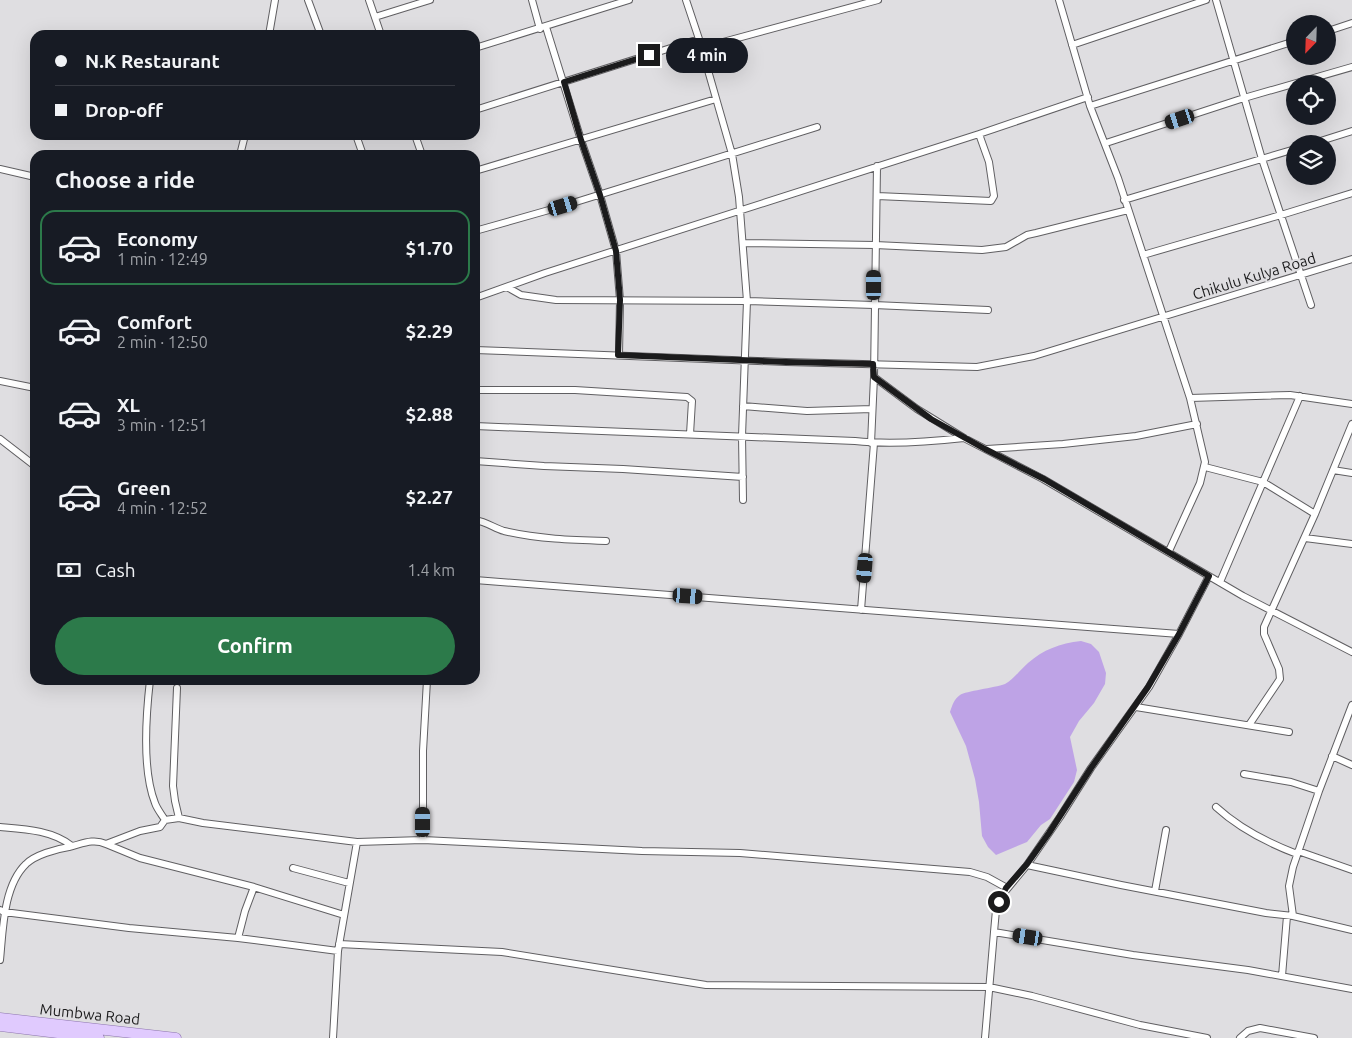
<!DOCTYPE html>
<meta charset="utf-8">
<style>
body{margin:0;font-family:Ubuntu,sans-serif;background:#242831;color:#f1f3f6;height:100vh;display:flex;flex-direction:column;font-size:19px;white-space:nowrap}
*{box-sizing:border-box;margin:0}
p{font-size:16px;color:#9ea1a6}
.icon{flex:none;width:28px;height:28px;fill:none;stroke:currentColor;stroke-width:2;stroke-linecap:round;stroke-linejoin:round}
.map{position:relative;flex:1;overflow:hidden}
.sheet{position:absolute;left:30px;top:150px;width:450px;height:535px;display:flex;flex-direction:column;background:#171b24;border-radius:15px;box-shadow:0 5px 20px #0002}
.sheet>*{flex:none}
.top-card{position:absolute;left:30px;top:30px;width:450px;height:110px;border-radius:15px;box-shadow:0 5px 20px #0002;display:grid;align-content:center;height:110px;padding:0 25px;background:#171b24}
.needle{width:32px;rotate:203deg}
.tools{position:absolute;left:1286px;top:15px;display:grid;gap:10px}
.tools a{display:grid;place-items:center;width:50px;height:50px;border-radius:50%;background:#171b24;box-shadow:0 5px 20px #0002;font-size:25px}
.end{position:absolute;width:22px;height:22px;margin:-11px;border:6px solid #1b1b1c;background:#fff;box-shadow:0 0 0 2px #fff}
.from{border-radius:50%}
.bubble{position:absolute;height:35px;border-radius:18px;background:#171b24;box-shadow:0 5px 20px #0002;font-size:16px;font-weight:700;line-height:35px;text-align:center}
.car{position:absolute;width:15px;height:30px;margin:-15px -8px;border-radius:6px;box-shadow:0 0 4px 1px #0007;background:linear-gradient(#222 24%,#8ab4d8 0 40%,#222 0 76%,#8ab4d8 0 86%,#222 0)}
.top-card b{display:flex;align-items:center;gap:18px;height:48px;font-size:19px}
.top-card b+b{border-top:1px solid #363941}
.top-card i{width:12px;height:12px;background:#f1f3f6}
ul{padding:0;list-style:none}
li{display:flex;align-items:center;gap:15px;height:75px;margin:0 10px 8px;padding:0 15px;border:2px solid transparent;border-radius:15px}
li div{flex:1}
li b{display:block;font-size:19px}
li em{font-style:normal;font-weight:700}
li.current{border-color:#2c7a4a}
li>.icon{width:45px;height:45px;stroke-width:1.5}
h2{padding:0 25px;font-size:22px;line-height:60px}
.pay{display:flex;align-items:center;gap:12px;height:55px;padding:0 25px;font-size:19px}
.pay p{margin-inline-start:auto}
.primary-button{display:flex;gap:10px;margin-top:auto;padding:10px 25px}
.primary-button a{flex:1;height:58px;border-radius:30px;background:#2c7a4a;color:#fff;font-size:20px;font-weight:700;line-height:58px;text-align:center}
.map>svg:first-child{display:block}
.water{fill:#bea3e6}
.lines{fill:none;stroke-linecap:round;stroke-linejoin:round}
.street-casing{stroke:#605f62;stroke-width:8}
.primary-casing{stroke:#8d76ae;stroke-width:11}
.street{stroke:#fff;stroke-width:6}
.primary{stroke:#e0cafe;stroke-width:10}
.route{stroke:#1b1b1c;stroke-width:6}
.labels{text-anchor:middle;dominant-baseline:central;stroke-width:4;stroke-linejoin:round;paint-order:stroke}
.street-label{font-size:15px;fill:#1b1b1c;stroke:#dfdee1}
</style>
<div class="map">
<svg width="1352" height="1038" viewBox="0 0 1352 1038">
<rect width="100%" height="100%" fill="#dfdee1"/>
<path class="water" d="M1081 641 1091 644 1099 652 1106 673 1105 684 1094 703 1079 721 1070 737 1077 770 1074 782 1050 819 1041 825 1027 842 996 855 988 847 982 836 979 802 975 779 966 746 950 712C952 706 954 699 960 695 966 691 994 688 1005 684 1014 679 1020 670 1028 663 1043 650 1060 643 1081 641Z"/>
<g class="lines">
<g class="street-casing">
<path id="street" d="M308 0 321 35
M369 0 381 35
M532 0 540 29
M686 0 699 39 732 154 739 197 747 301 742 436 743 500
M1059 0 1090 106 1118 178 1190 398 1205 462 1200 483 1169 551
M1216 0 1262 159 1311 305
M375 17 430 0
M546 27 581 140 600 195 616 251 620 300 619 355
M1328 31 1352 23
M269 35 275 0
M1072 45 1206 0
M475 48 629 0
M701 48 878 0
M1090 106 1295 41
M475 110 699 39
M356 135 363 155
M415 135 422 155
M1106 143 1244 98 1352 67
M1311 144 1352 131
M240 155 245 135
M877 166 874 377 917 409 964 438 1043 479 1243 596 1352 652
M0 169 35 177
M475 171 716 99
M877 196 991 201 994 196 989 162 979 134
M1124 200 1295 149
M475 231 563 206 817 127
M743 243 875 245 982 250 1006 247 1027 235 1036 233 1128 210
M1143 255 1281 215 1352 193
M507 287 521 295 556 300 747 301 874 305 988 310
M475 298 545 273 979 134 1088 97
M475 350 786 362 977 367 1034 356 1352 259
M0 381 35 388
M475 390H575L687 397 692 401 690 434
M1190 398 1290 395 1352 404
M743 406 807 411 872 409
M475 426 855 441C891 445 928 442 964 438
M0 439 35 466
M871 443 874 377
M987 449 1063 444 1136 436 1197 424
M475 461 544 466 623 469 743 477
M1205 467 1263 482 1315 514
M1333 470 1352 473
M475 520C487 522 494 528 504 531 538 539 572 540 606 541
M1305 538 1352 544
M475 580 1179 634
M1220 582 1300 396
M861 610 874 443
M150 680C146 715 142 770 155 803 157 809 162 815 165 820
M177 688 173 786 175 801 179 818
M1136 707 1289 732
M1249 725 1280 679 1279 669 1264 634V627L1315 514 1352 424
M1332 756 1352 765
M1244 774 1291 782 1319 791
M1216 807C1239 828 1268 843 1297 854
M0 827C24 829 52 830 72 846
M423 840V751L427 680
M106 844 140 858 254 887 344 915
M1298 851 1352 870
M1027 865 1121 885 1266 913 1293 916 1289 886 1293 867 1319 791 1352 705
M293 868 349 883
M1155 891 1166 830
M0 910 4 912 129 928 238 938 338 951
M1293 916 1352 930
M994 932 1133 955 1248 970 1352 989
M238 938 245 911 254 887
M339 944 502 952 706 985 989 987 1032 996 1140 1025 1207 1038
M0 960C3 931 3 886 26 864 35 855 56 849 69 847 82 844 93 838 106 844L140 831 160 827 165 820 179 818 203 823 357 842 423 840 642 851 740 853 970 872 987 877 1007 888
M1282 976 1287 916
M333 1038 338 951 357 842
M985 1038 994 932 996 910 1003 894 1027 865 1060 817 1091 768 1149 687 1179 634 1209 576
M1240 1038 1248 1031 1260 1028 1314 1038"/>
</g>
<g class="primary-casing">
<path id="primary" d="M0 1018 176 1038
M0 1026 99 1038"/>
</g>
<use href="#street" class="street"/>
<use href="#primary" class="primary"/>
</g>
<g class="lines">
<path class="route" d="M649 55 564 82 581 140 600 195 616 251 620 300 618 355 786 362 873 364 874 377 931 419 985 449 1044 479 1209 576 1179 634 1148 687 1091 768 1049 833 1027 864 1006 888 999 902"/>
</g>
<g class="labels">
<g class="street-label">
<text transform="translate(1254 276) rotate(-17)">Chikulu Kulya Road</text>
<text transform="translate(90 1014) rotate(6)">Mumbwa Road</text>
</g>
</g>
</svg>
<div class="tools">
<a><svg class="needle" viewBox="-14 -14 28 28"><path d="M0-13l5 13h-10z" fill="#e53935"/><path d="M0 13l5-13h-10z" fill="#9ea1a6"/></svg></a>
<a><svg class="icon" aria-label="locate" viewBox="0 0 24 24"><circle cx="12" cy="12" r="6"/><path d="M12 2v4M12 18v4M2 12h4M18 12h4"/></svg></a>
<a><svg class="icon" aria-label="layers" viewBox="0 0 24 24"><path d="M12 4l9 5-9 5-9-5zM3 14l9 5 9-5"/></svg></a>
</div>
<i class="end from" style="left:999px;top:902px"></i>
<i class="end" style="left:649px;top:55px"></i>
<div class="bubble" style="left:666px;top:38px;width:82px">4 min</div>
<i class="car" style="left:1180px;top:119px;rotate:252deg"></i>
<i class="car" style="left:563px;top:206px;rotate:73deg"></i>
<i class="car" style="left:874px;top:285px;rotate:0deg"></i>
<i class="car" style="left:865px;top:568px;rotate:185deg"></i>
<i class="car" style="left:688px;top:596px;rotate:94deg"></i>
<i class="car" style="left:423px;top:822px;rotate:0deg"></i>
<i class="car" style="left:1028px;top:937px;rotate:279deg"></i>
<div class="top-card">
<b><i class="from"></i>N.K Restaurant</b>
<b><i></i>Drop-off</b>
</div>
<section class="sheet">
<h2>Choose a ride</h2>
<ul>
<li class="current"><svg class="icon" aria-label="car" viewBox="0 0 24 24"><path d="M5 17H2v-5l4-1 3-4h7l3 4 3 1v5h-3M9 17h6M6 11h13"/><circle cx="7" cy="17" r="2"/><circle cx="17" cy="17" r="2"/></svg><div><b>Economy</b><p>1 min · 12:49</p></div><em>$1.70</em></li>
<li><svg class="icon" aria-label="car" viewBox="0 0 24 24"><path d="M5 17H2v-5l4-1 3-4h7l3 4 3 1v5h-3M9 17h6M6 11h13"/><circle cx="7" cy="17" r="2"/><circle cx="17" cy="17" r="2"/></svg><div><b>Comfort</b><p>2 min · 12:50</p></div><em>$2.29</em></li>
<li><svg class="icon" aria-label="car" viewBox="0 0 24 24"><path d="M5 17H2v-5l4-1 3-4h7l3 4 3 1v5h-3M9 17h6M6 11h13"/><circle cx="7" cy="17" r="2"/><circle cx="17" cy="17" r="2"/></svg><div><b>XL</b><p>3 min · 12:51</p></div><em>$2.88</em></li>
<li><svg class="icon" aria-label="car" viewBox="0 0 24 24"><path d="M5 17H2v-5l4-1 3-4h7l3 4 3 1v5h-3M9 17h6M6 11h13"/><circle cx="7" cy="17" r="2"/><circle cx="17" cy="17" r="2"/></svg><div><b>Green</b><p>4 min · 12:52</p></div><em>$2.27</em></li>
</ul>
<div class="pay"><svg class="icon" aria-label="cash" viewBox="0 0 24 24"><path d="M3 7h18v10H3z"/><circle cx="12" cy="12" r="2"/></svg>Cash<p>1.4 km</p></div>
<div class="primary-button"><a>Confirm</a></div>
</section>
</div>
